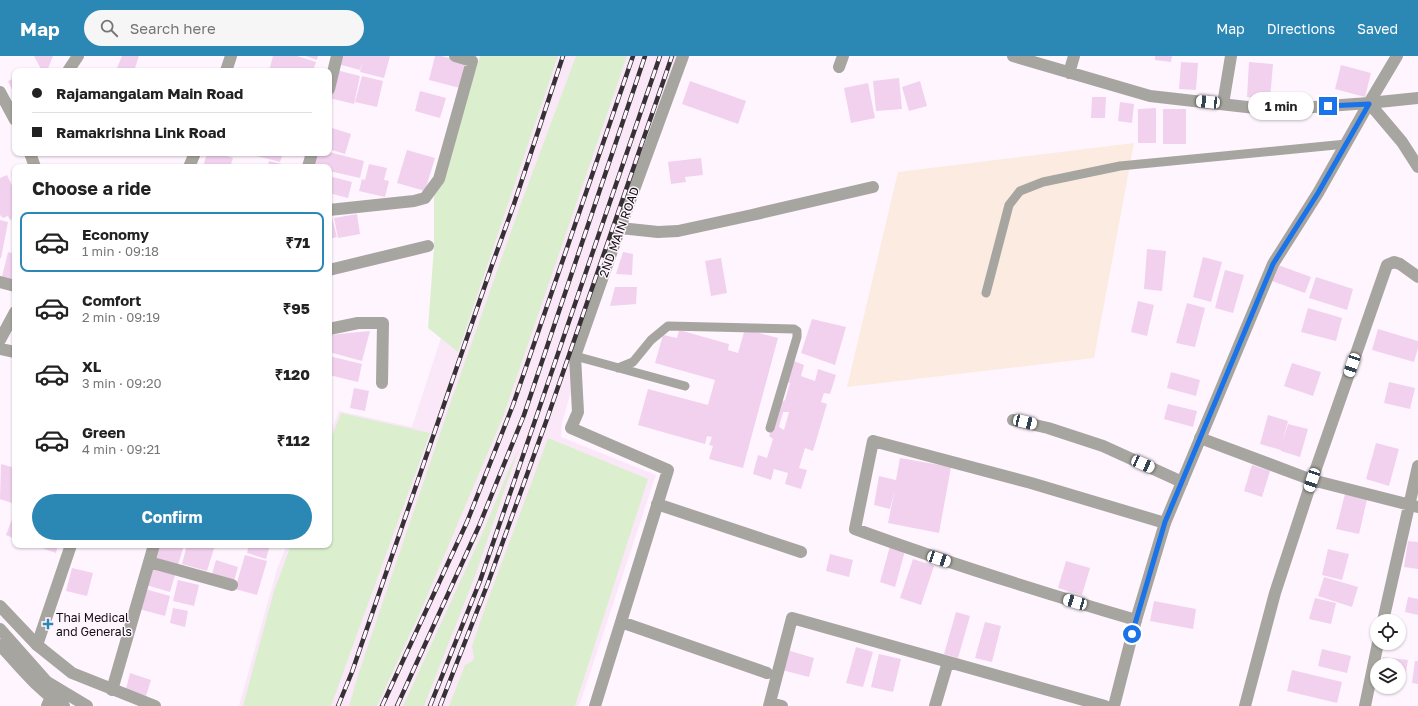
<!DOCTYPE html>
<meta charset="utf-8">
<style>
body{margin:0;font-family:"Golos Text",sans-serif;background:#f6f6f6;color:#222;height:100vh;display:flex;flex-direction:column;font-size:15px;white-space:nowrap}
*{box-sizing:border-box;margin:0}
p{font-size:13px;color:#767676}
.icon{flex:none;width:22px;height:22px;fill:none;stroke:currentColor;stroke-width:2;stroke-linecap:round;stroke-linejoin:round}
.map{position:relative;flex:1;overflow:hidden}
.details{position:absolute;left:12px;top:108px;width:320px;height:384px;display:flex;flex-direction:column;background:#fff;border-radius:8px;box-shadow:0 1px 3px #0004}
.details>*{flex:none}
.guide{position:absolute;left:12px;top:12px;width:320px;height:88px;border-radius:8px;box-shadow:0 1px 3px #0004;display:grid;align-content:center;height:88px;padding:0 20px;background:#fff}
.fabs{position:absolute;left:1370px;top:558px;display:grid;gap:8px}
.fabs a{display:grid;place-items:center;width:36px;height:36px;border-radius:50%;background:#fff;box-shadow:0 1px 3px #0004;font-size:20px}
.end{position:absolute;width:18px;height:18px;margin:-9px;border:5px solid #1a73e8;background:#fff;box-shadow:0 0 0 2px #fff}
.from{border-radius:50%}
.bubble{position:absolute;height:28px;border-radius:14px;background:#fff;box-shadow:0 1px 3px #0004;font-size:13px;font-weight:700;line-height:28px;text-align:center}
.car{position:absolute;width:12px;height:24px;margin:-12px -6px;border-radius:5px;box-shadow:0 0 3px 1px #0007;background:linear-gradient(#fff 24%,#345 0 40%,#fff 0 76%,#345 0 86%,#fff 0)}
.guide b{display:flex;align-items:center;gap:14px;height:38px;font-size:15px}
.guide b+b{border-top:1px solid #e0e0e0}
.guide i{width:10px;height:10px;background:#222}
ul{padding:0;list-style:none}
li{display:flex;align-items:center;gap:12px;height:60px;margin:0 8px 6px;padding:0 12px;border:2px solid transparent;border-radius:8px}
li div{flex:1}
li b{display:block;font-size:15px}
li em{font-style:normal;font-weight:700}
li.active{border-color:#2b87b4}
li>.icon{width:36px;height:36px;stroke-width:1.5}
h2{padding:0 20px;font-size:18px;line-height:48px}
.cta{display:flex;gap:8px;margin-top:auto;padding:8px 20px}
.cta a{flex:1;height:46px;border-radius:24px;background:#2b87b4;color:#fff;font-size:16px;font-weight:700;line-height:46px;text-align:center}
header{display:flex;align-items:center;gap:24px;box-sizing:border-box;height:56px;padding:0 20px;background:#2b87b4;color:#fff}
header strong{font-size:19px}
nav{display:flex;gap:22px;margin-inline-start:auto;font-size:14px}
.search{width:280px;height:36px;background:#f6f6f6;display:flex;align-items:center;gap:10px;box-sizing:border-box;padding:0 14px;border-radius:22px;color:#767676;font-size:15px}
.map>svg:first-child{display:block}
.built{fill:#fae8f8}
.industrial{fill:#fcebe0}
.green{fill:#dbefcf}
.building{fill:#f1d1ee;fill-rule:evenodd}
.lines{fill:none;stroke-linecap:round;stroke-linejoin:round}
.service{stroke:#a7a59f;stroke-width:9}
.minor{stroke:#a7a59f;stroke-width:12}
.tertiary{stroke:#a7a59f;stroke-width:12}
.rail-casing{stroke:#363135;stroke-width:4.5}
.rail{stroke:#fff5fe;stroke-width:3;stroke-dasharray:9;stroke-linecap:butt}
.route{stroke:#1a73e8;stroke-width:5}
.poi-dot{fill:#2b87b4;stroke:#fff5fe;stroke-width:1.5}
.labels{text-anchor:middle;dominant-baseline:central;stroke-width:3;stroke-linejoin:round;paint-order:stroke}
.street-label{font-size:12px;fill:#110d10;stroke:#fff5fe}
.poi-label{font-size:12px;fill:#110d10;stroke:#fff5fe;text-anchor:start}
</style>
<header>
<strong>Map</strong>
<div class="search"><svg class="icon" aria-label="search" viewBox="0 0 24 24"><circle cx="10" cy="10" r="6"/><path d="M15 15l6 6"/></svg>Search here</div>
<nav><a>Map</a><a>Directions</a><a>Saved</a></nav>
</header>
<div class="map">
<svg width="1418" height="650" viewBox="0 0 1418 650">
<rect width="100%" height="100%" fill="#fff5fe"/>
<path class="built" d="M487 0H684L578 311 562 367 561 381 656 419 579 650H239L277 513 287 489H329V380L339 355 412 371 446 266Z"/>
<path class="industrial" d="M1134 87 1094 302 847 331 898 116Z"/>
<path class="green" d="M480 0H558L458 296 428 272 434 191V140Z
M576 0H627L503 361 422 552 377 650H349L358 619 450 348 520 150Z
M341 357 430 377 331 650H243L274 535 291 489H329V388Z
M548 382 648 423 575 650H449L465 609 471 606 474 602 472 590 486 549Z
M519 392 475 520 424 650H403L482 478 510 411Z"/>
<path class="building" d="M34 0H53L47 15H42Z
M122 0H139L134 15 117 12Z
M273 0H297L316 6 313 15H269Z
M306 0H318L317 4Z
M341 0H390L384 22 360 16 363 3 360 14 338 8Z
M435 0H441L466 6 460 32 429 24Z
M1155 0H1172L1171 6 1155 4Z
M1181 6 1198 7 1196 34 1179 33Z
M1249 6 1273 8 1270 43 1247 41Z
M1341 9 1371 17 1365 41 1335 33Z
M336 14 360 20 354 48 329 42Z
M362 20 383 25 377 51 355 46Z
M15 22V40L8 25Z
M899 22 902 53 876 55 873 25Z
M690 25 746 45 738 68 682 48Z
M920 25 927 50 909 55 902 31Z
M868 27 875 62 851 67 844 32Z
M420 35 446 42 440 62 415 55Z
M1092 41H1106L1105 62H1091Z
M1120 46 1134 48 1132 67 1118 65Z
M1156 52V87H1138V53Z
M1163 53H1186V88H1163Z
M329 71 351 78 345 98 329 93Z
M407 94 435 102 425 135 397 127Z
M329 96 364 105 360 122 329 115V111H311L314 97Z
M207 97H217L233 102 230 111H203Z
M253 97H283L280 106 253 99Z
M701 102 703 119 685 121 686 126 671 128 668 106Z
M269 105 291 110V111H268Z
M369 108 387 112 384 124 389 125 385 141 359 135 362 123 365 124Z
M7 119 15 136V162L10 164 8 160 3 162 0 159V122Z
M329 120 352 126 348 142 329 137Z
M357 158 360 178 338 182 334 162Z
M332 161 337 181 329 183V162Z
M0 164 8 166 1 202H0Z
M1147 193 1166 195 1162 235 1144 233Z
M8 196 15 198 14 224 2 221Z
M623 196 633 198 632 219 616 218Z
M1203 201 1222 206 1211 246 1193 241Z
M721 202 727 237 711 240 705 205Z
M1278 209 1311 221 1305 237 1272 225Z
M1225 214 1244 219 1233 257 1215 252Z
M1316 221 1353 233 1347 254 1309 242Z
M615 231H637L636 248 610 250Z
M1138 245 1154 249 1147 280 1131 276Z
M1187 247 1205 252 1195 291 1176 287Z
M1308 252 1342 262 1336 285 1301 276Z
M812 263 846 271 835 309 801 297Z
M745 273 778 282 743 412 709 403 713 390 709 389 712 381 707 380 705 388 638 369 648 333 708 349 715 324 655 307 663 279 677 282 679 274 729 288 728 294 738 297Z
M1378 273 1418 285V292L1414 306 1372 294Z
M370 275 362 305 329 296V279Z
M329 300 362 308 358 326 329 319Z
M794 305 804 309 801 320 815 325 818 313 836 319 830 338 824 337 821 346 827 348 813 395 805 392 799 412 807 414 801 433 785 428 788 417 774 413 771 424 753 418 758 399 767 402 773 383 769 380 782 346 785 344 790 327 786 326ZM783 356H789L784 374 779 371Z
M1292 307 1321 316 1313 340 1284 330Z
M1171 316 1200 324 1196 340 1167 332Z
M1389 326 1415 332 1410 353 1384 347Z
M354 332 369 335 365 355 350 352Z
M1168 348 1197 355 1193 371 1164 363Z
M1268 359 1288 365 1282 387 1288 368 1308 373 1300 401 1281 395V394L1260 388Z
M1376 387 1399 393 1389 430 1366 423Z
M900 402 951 411 939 477 888 467 895 433 890 453 874 449 879 420 896 424Z
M1 408 15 412V448L0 443Z
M1252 409 1270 415 1262 441 1244 435Z
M1346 434 1368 439 1359 478 1336 473Z
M15 455V483L6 479Z
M1408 485 1418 486V513L1404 511Z
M34 489H58L56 497Z
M155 489H184L178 509 151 500Z
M187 489H215L207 515 182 508Z
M249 489H270L266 503 247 497Z
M890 490 905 495 895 531 880 526Z
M1328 493 1349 498 1342 524 1322 519Z
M830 498 853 504 849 521 826 515Z
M245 499 267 505 257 539 235 533Z
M913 503 934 510 921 549 900 542Z
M216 504 238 511 234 525 212 518Z
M1066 505 1090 512 1082 539 1058 532Z
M72 512 93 517 87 540 66 535Z
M151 512 175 519 170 536 146 529Z
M1324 521 1358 531 1352 551 1318 540Z
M178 524 199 529 194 550 173 545Z
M145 533 170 540 165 560 139 553Z
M1408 541 1418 543V559L1405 556Z
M1315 542 1336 547 1331 568 1309 563Z
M1154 545 1196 553 1193 573 1150 565Z
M173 552 188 555 185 571 170 567Z
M956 556 970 560 958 602 944 598Z
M985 566 1001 570 992 606 975 602Z
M856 591 873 596 863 631 846 627Z
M1322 593 1351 600 1347 617 1318 610Z
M787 594 814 602 809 621 782 614Z
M879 598 901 603 893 636 871 631Z
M1383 601 1408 604 1404 627 1399 626V609H1381Z
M1415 605H1418V628L1412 627Z
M1292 614 1342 626 1337 647 1287 635Z
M130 617 151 624 146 640 126 633Z"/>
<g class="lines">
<path class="service" d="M986 237 1009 149 1020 135 1043 126 1120 110 1346 88
M575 300 685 330
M618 312 633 306 651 284 668 270 794 273 797 275V281L770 372"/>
<path class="minor" d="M1013 0 1150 40 1273 54 1369 47
M839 11 843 0
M226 15 231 0
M1069 17 1074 0
M329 33 337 0
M1369 47 1402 86 1418 111
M1369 47 1397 0
M1223 48 1231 0
M189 111 195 97
M308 111 312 97
M329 154 414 145 425 142 439 123 472 5 455 0
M620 172 658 176 678 175 752 159 873 131
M329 214 428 190
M0 226 15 230
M329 273 358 267H383L382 327
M0 293 15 296
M1013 364 1048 372 1103 390 1182 426
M1200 382 1312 424 1418 451
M657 448 801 496
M149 506 232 529
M1136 564C1041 536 948 507 855 473L873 385 1031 427 1165 467
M1383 565 1418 410
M621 566 767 617
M37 589 71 489
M112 634 154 489
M770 647 782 650
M47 650 51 641
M595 650 668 414 571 372 578 356 575 300 620 172 683 0
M769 650 792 562 1105 650
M935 650 948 606
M1245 650 1275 537 1312 424 1387 209 1394 206 1400 208 1418 221
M1365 650 1378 587"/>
<path class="tertiary" d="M68 15 78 0
M0 36 15 64
M30 97 35 111
M0 284 15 256
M0 550 37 589 72 617 155 650
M0 573 47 626 87 650
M0 589C20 611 39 635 64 650
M1114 650 1136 564 1165 467 1273 208 1318 137 1369 47 1418 42"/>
<g class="rail-casing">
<path id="rail" d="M338 650 352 616 492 209 514 148 563 0
M382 650 467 466 513 349 633 0
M397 650 479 470 524 359 645 0
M430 650 480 525 660 0
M440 650 488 527 547 363 672 0"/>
</g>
<use href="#rail" class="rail"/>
</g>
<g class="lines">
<path class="route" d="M1132 578 1165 466 1273 208 1318 137 1369 48 1328 50"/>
</g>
<path class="poi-dot" d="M46 562h4v4h4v4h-4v4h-4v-4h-4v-4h4z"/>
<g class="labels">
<g class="street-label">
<text transform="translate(619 176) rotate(-70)">2ND MAIN ROAD</text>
</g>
<g class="poi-label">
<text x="56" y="561">Thai Medical<tspan x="56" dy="14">and Generals</tspan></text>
</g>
</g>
</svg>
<div class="fabs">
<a><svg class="icon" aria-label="locate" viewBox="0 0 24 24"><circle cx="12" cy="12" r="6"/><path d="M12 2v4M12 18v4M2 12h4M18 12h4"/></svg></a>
<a><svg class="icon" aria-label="layers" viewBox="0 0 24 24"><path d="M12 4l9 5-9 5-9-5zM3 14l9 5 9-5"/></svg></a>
</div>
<i class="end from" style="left:1132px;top:578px"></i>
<i class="end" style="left:1328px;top:50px"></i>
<div class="bubble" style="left:1248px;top:36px;width:66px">1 min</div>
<i class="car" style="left:1208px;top:46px;rotate:276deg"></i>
<i class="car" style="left:1352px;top:309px;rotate:199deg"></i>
<i class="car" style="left:1025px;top:366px;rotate:103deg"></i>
<i class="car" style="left:1143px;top:408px;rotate:114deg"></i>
<i class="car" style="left:1312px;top:424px;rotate:198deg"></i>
<i class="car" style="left:939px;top:503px;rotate:108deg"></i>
<i class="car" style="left:1075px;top:546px;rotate:286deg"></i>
<div class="guide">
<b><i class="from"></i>Rajamangalam Main Road</b>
<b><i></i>Ramakrishna Link Road</b>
</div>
<section class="details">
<h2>Choose a ride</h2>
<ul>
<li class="active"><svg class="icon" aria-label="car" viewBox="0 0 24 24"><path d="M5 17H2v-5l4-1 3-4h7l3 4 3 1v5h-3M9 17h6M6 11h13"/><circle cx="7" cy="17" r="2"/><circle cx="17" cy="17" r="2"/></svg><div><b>Economy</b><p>1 min · 09:18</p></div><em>₹71</em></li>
<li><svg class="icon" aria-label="car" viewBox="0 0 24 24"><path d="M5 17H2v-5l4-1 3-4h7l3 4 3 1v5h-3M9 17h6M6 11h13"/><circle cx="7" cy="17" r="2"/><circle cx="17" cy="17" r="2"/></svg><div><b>Comfort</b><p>2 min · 09:19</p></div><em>₹95</em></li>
<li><svg class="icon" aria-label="car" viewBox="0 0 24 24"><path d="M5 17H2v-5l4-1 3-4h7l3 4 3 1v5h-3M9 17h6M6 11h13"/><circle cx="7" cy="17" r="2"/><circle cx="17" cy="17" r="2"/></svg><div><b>XL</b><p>3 min · 09:20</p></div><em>₹120</em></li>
<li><svg class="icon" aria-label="car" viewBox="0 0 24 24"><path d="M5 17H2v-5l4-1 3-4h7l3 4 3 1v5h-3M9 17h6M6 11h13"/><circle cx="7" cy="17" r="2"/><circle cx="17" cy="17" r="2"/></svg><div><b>Green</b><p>4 min · 09:21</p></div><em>₹112</em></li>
</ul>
<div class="cta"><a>Confirm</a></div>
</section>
</div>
